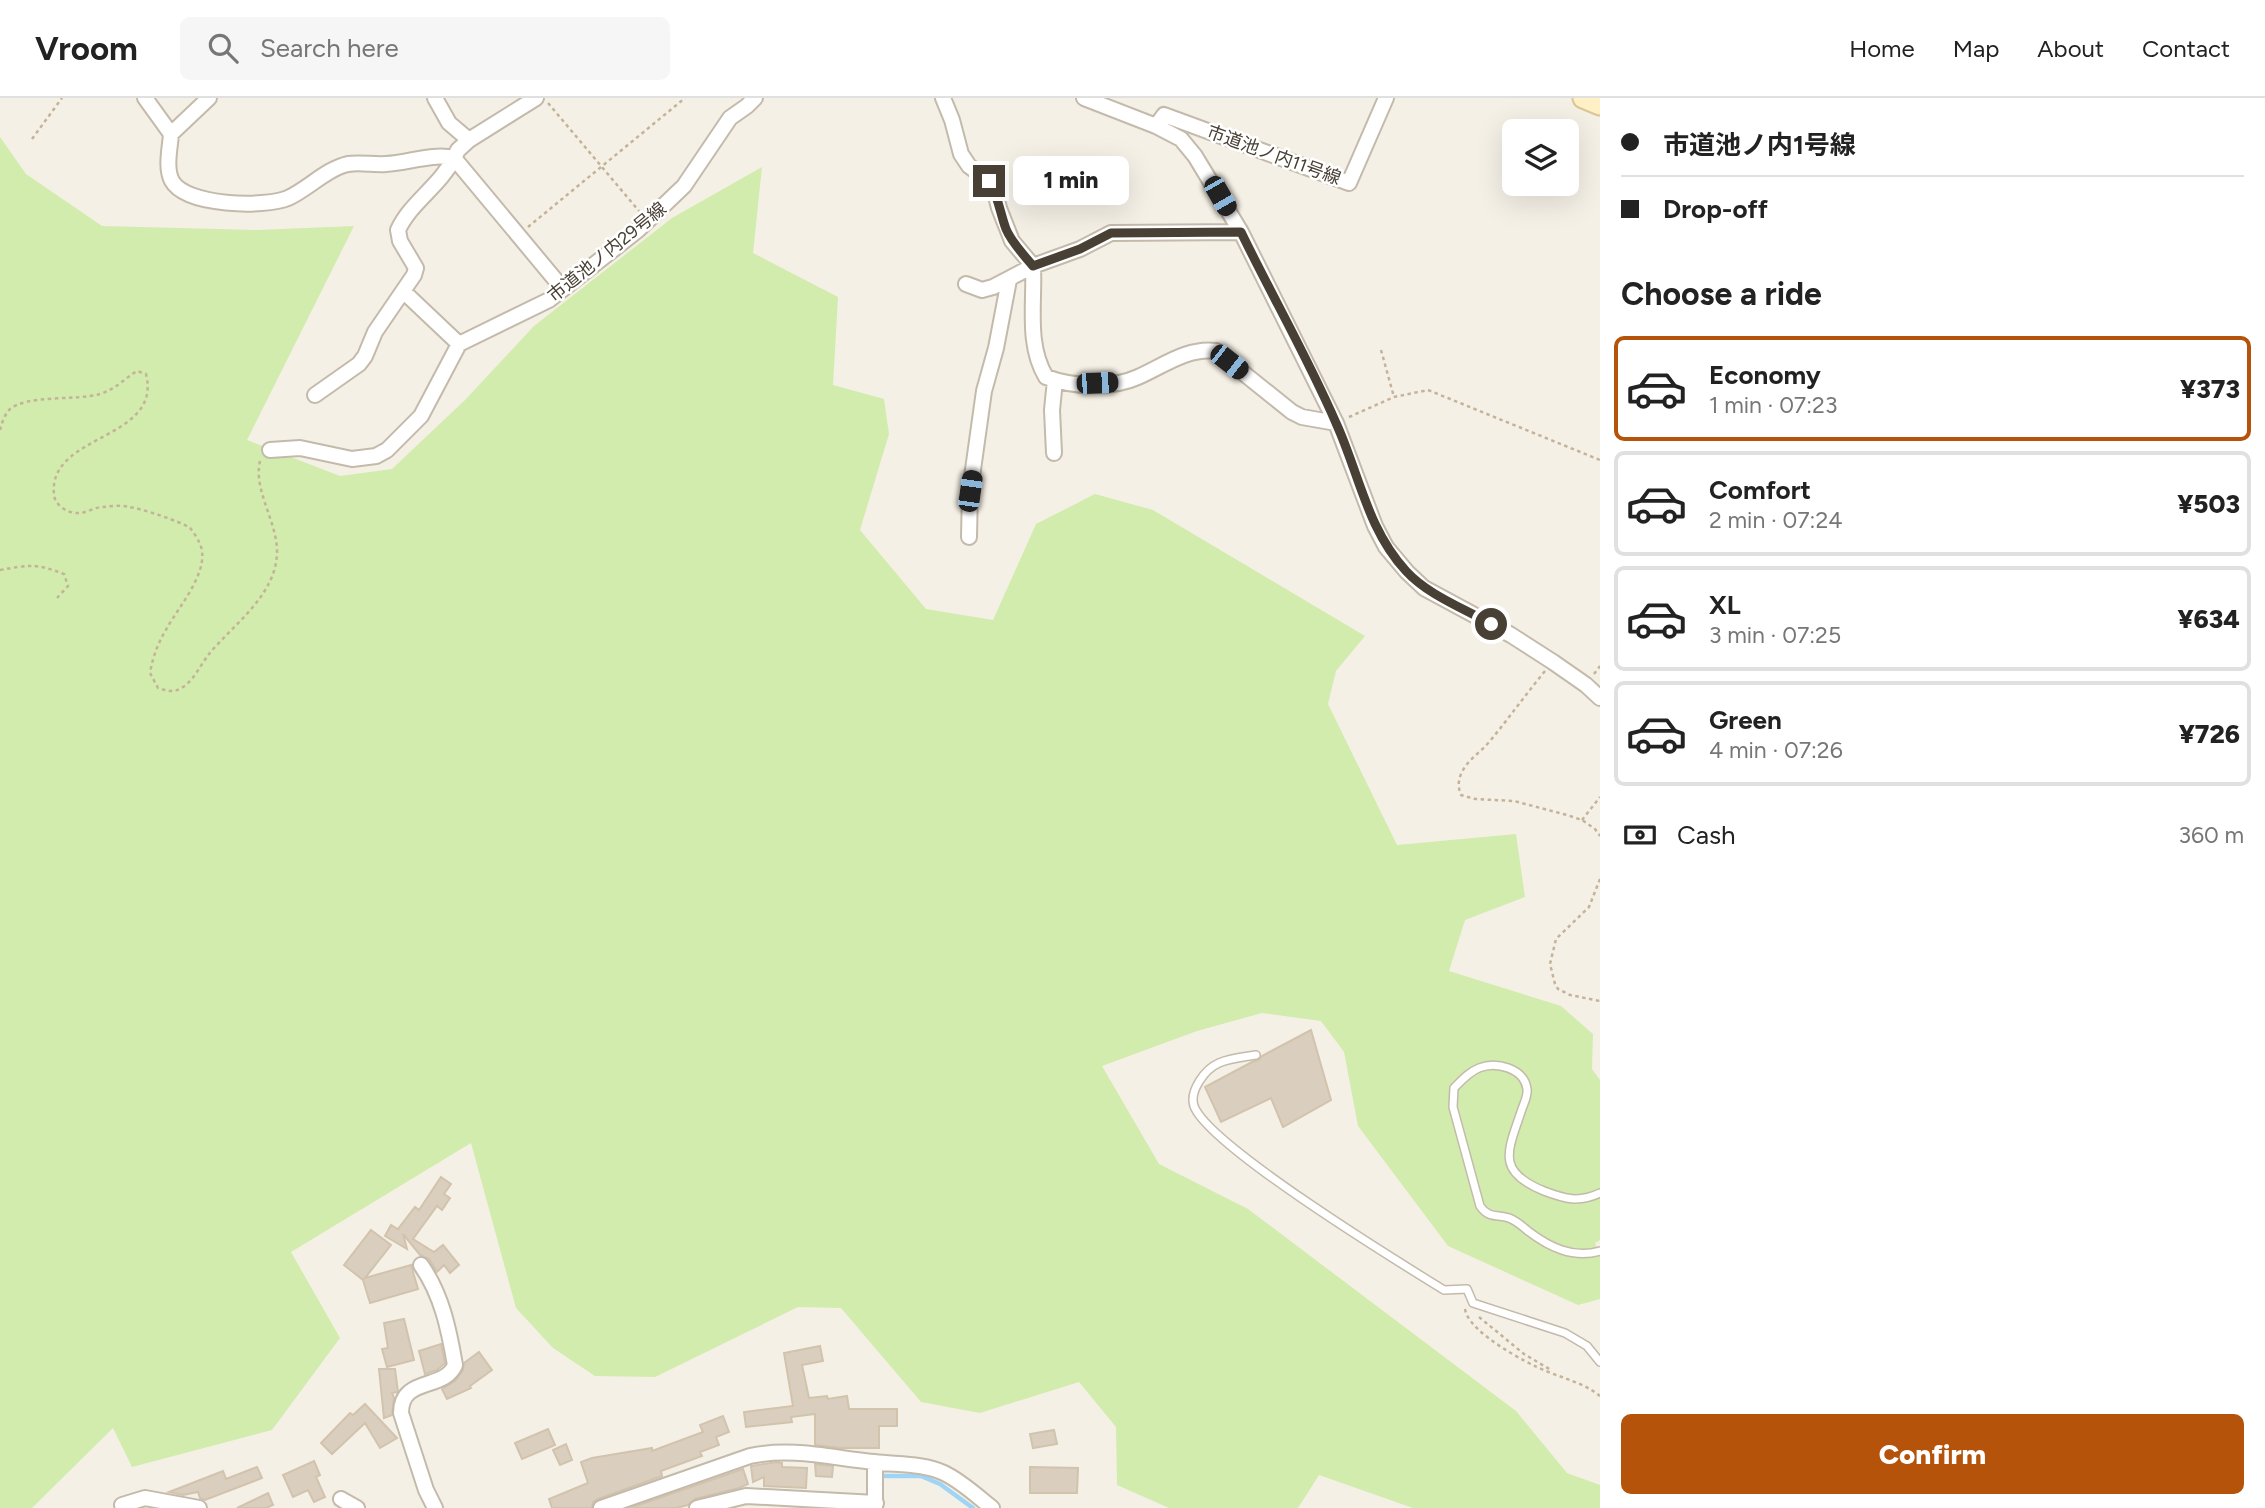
<!DOCTYPE html>
<meta charset="utf-8">
<style>
body{margin:0;font-family:Figtree,"Noto Sans JP",sans-serif;background:#f6f6f6;color:#222;height:100vh;display:flex;flex-direction:column;font-size:26px;white-space:nowrap}
*{box-sizing:border-box;margin:0}
p{font-size:23px;color:#767676}
.icon{flex:none;width:38px;height:38px;fill:none;stroke:currentColor;stroke-width:2;stroke-linecap:round;stroke-linejoin:round}
.map{position:relative;flex:1;overflow:hidden}
.side{display:flex;flex-direction:column;background:#fff;width:665px}
.side>*{flex:none}
.guide{display:grid;align-content:center;height:154px;padding:0 21px;background:#fff}
.buttons{position:absolute;left:1502px;top:21px;display:grid;gap:14px}
.buttons a{display:grid;place-items:center;width:77px;height:77px;border-radius:10px;background:#fff;box-shadow:0 7px 28px #0002;font-size:35px}
.end{position:absolute;width:32px;height:32px;margin:-16px;border:9px solid #484035;background:#fff;box-shadow:0 0 0 4px #fff}
.from{border-radius:50%}
.bubble{position:absolute;height:49px;border-radius:10px;background:#fff;box-shadow:0 7px 28px #0002;font-size:23px;font-weight:800;line-height:49px;text-align:center}
.car{position:absolute;width:21px;height:42px;margin:-21px -10px;border-radius:9px;box-shadow:0 0 5px 2px #0007;background:linear-gradient(#222 24%,#8ab4d8 0 40%,#222 0 76%,#8ab4d8 0 86%,#222 0)}
.guide b{display:flex;align-items:center;gap:24px;height:66px;font-size:26px}
.guide b+b{border-top:2px solid #e0e0e0}
.guide i{width:18px;height:18px;background:#222}
ul{padding:0;list-style:none}
li{display:flex;align-items:center;gap:21px;height:105px;margin:0 14px 10px;padding:0 7px;border:4px solid #e0e0e0;border-radius:10px}
li div{flex:1}
li b{display:block;font-size:26px}
li em{font-style:normal;font-weight:800}
li.on{border-color:#b45309}
li>.icon{width:63px;height:63px;stroke-width:1.5}
h2{padding:0 21px;font-size:32px;line-height:84px}
.pay{display:flex;align-items:center;gap:18px;height:77px;padding:0 21px;font-size:26px}
.pay p{margin-inline-start:auto}
.action{display:flex;gap:14px;margin-top:auto;padding:14px 21px}
.action a{flex:1;height:80px;border-radius:10px;background:#b45309;color:#fff;font-size:28px;font-weight:800;line-height:80px;text-align:center}
header{display:flex;align-items:center;gap:42px;box-sizing:border-box;height:98px;padding:0 35px;background:#fff;border-bottom:2px solid #e0e0e0}
header strong{font-size:33px}
nav{display:flex;gap:38px;margin-inline-start:auto;font-size:24px}
.search{width:490px;height:63px;background:#f6f6f6;display:flex;align-items:center;gap:18px;box-sizing:border-box;padding:0 24px;border-radius:10px;color:#767676;font-size:26px}
main{display:flex;flex:1;min-height:0}
.map>svg:first-child{display:block}
.green{fill:#d1ecac}
.lines{fill:none;stroke-linecap:round;stroke-linejoin:round}
.stream{stroke:#9ed5f6;stroke-width:4.5}
.building{fill:#dacebe;stroke:#d2c3ad;stroke-width:2}
.lane-casing{stroke:#c4baab;stroke-width:10}
.street-casing{stroke:#c4baab;stroke-width:18}
.secondary-casing{stroke:#dcc694;stroke-width:23}
.path{stroke:#c4b398;stroke-width:2.5;stroke-dasharray:3.5 3.5;stroke-linecap:butt}
.lane{stroke:#fff;stroke-width:7}
.street{stroke:#fff;stroke-width:14}
.secondary{stroke:#fff0c6;stroke-width:19}
.route{stroke:#484035;stroke-width:9}
.labels{text-anchor:middle;dominant-baseline:central;stroke-width:5;stroke-linejoin:round;paint-order:stroke}
.street-label{font-size:18px;fill:#484035;stroke:#fff}
</style>
<header>
<strong>Vroom</strong>
<div class="search"><svg class="icon" aria-label="search" viewBox="0 0 24 24"><circle cx="10" cy="10" r="6"/><path d="M15 15l6 6"/></svg>Search here</div>
<nav><a>Home</a><a>Map</a><a>About</a><a>Contact</a></nav>
</header>
<main>
<div class="map">
<svg width="1600" height="1410" viewBox="0 0 1600 1410">
<rect width="100%" height="100%" fill="#f5f0e6"/>
<path class="green" d="M0 39 26 76 102 128 257 132 354 128 247 342 340 378 392 371 465 302 534 228 672 120 762 69 753 155 838 199 833 287 884 301 889 336 860 432 926 511 993 522 1036 426 1095 396 1153 412 1365 538 1336 573 1328 606 1397 747 1516 736 1525 799 1465 822 1449 873 1561 908 1593 936 1592 971 1600 982V1142L1595 1145 1600 1157V1201L1578 1207 1448 1148 1358 1028 1344 954 1321 923 1262 915 1197 933 1102 968 1159 1066 1248 1111 1516 1313 1567 1375 1600 1387V1410H1413L1319 1377 1298 1410H1169L1117 1387 1116 1329 1079 1284 980 1315 921 1304 841 1210 798 1209 655 1279 595 1278 553 1250 516 1210 471 1045 291 1154 340 1240 272 1332 132 1369 113 1330 32 1410H0Z"/>
<g class="lines">
<path class="stream" d="M885 1378H921L940 1386 973 1410"/>
</g>
<path class="building" d="M1311 932 1331 1002 1283 1029 1271 1000 1221 1024 1205 989 1252 964 1259 962 1262 958Z
M441 1079 451 1086 444 1096 450 1100 442 1112 437 1108 413 1141 434 1154 443 1147 459 1167 450 1175 444 1167 437 1174 429 1161 420 1157 403 1136 407 1151 385 1138 391 1127 399 1132 398 1131 415 1109 419 1112Z
M371 1132 391 1147 365 1180 411 1167 418 1191 370 1205 363 1182 344 1167Z
M404 1221 414 1262 387 1269 382 1251 388 1250 384 1225Z
M441 1246 445 1265 437 1272 425 1276 419 1253Z
M820 1248 823 1263 802 1267 809 1300 827 1298 828 1301 847 1298 849 1311H897V1328H879V1350H840L815 1347V1316L791 1319 792 1324 746 1329 744 1314 793 1308 784 1255Z
M479 1254 492 1272 470 1288 471 1290 447 1301 442 1291 455 1283 463 1272 464 1265Z
M379 1271H395L398 1294 392 1295 394 1300 392 1317 384 1320Z
M365 1306 397 1340 380 1350 365 1325 332 1356 321 1345 350 1315 353 1317Z
M723 1318 729 1334 716 1339 719 1347 700 1354 702 1358 661 1373 662 1378 598 1401 593 1404 592 1410H552L549 1401 588 1385 581 1364 592 1360 652 1350V1353L703 1334 700 1327Z
M548 1331 555 1347 522 1361 515 1345Z
M1054 1332 1057 1346 1033 1350 1030 1336Z
M566 1346 572 1362 560 1367 553 1352Z
M314 1363 320 1377 316 1379 325 1399 314 1404 308 1392 293 1399 283 1377Z
M777 1364 782 1365V1369L807 1370 806 1390 764 1388V1379L753 1384 751 1368Z
M815 1366 833 1368 832 1379 816 1378Z
M257 1369 262 1380 205 1402 200 1400 198 1394 183 1397 169 1394 223 1373 226 1381Z
M1030 1369 1078 1370 1077 1395H1030Z
M743 1371 748 1386 739 1390 695 1401 688 1407 676 1410H630Z
M268 1395 273 1407 266 1410H237Z"/>
<g class="lines">
<g class="lane-casing">
<path id="lane" d="M1256 957C1244 959 1230 960 1219 965 1205 971 1189 993 1194 1008 1208 1047 1400 1165 1444 1192L1467 1191 1473 1205 1565 1235 1587 1248 1600 1264
M1600 1095C1579 1105 1565 1101 1544 1093 1495 1073 1508 1053 1522 1011 1524 1005 1528 998 1527 991 1524 970 1496 963 1479 970 1469 974 1462 982 1454 990L1453 1009 1480 1108C1489 1121 1497 1116 1509 1120 1517 1123 1522 1128 1528 1133 1549 1149 1573 1161 1600 1153"/>
</g>
<g class="street-casing">
<path id="street" d="M145 0 171 36
M209 0 171 36C170 50 165 70 172 83 186 108 264 110 288 100 308 91 326 71 348 66 360 64 374 67 386 66 408 65 432 55 454 60L458 52 469 42 449 25 435 0
M943 0 952 22 961 56 969 68 989 83 994 90 999 110 1012 143 1033 168C1035 204 1026 246 1046 279 1072 289 1112 291 1138 279 1163 268 1188 249 1216 253L1292 314 1302 319 1336 325
M1084 0 1156 28 1181 41 1195 58 1241 134 1336 325 1375 428 1386 449 1407 474 1424 490 1511 537 1553 564 1586 587 1600 600
M1156 28 1164 17 1349 85 1386 0
M469 42 536 0
M966 186 982 192 993 189 1033 168 1080 151 1111 135 1241 134
M403 193 459 246
M315 297 359 266 365 258 375 234 414 177 416 170 400 143 398 132C411 104 440 88 454 60L563 191
M270 352 300 350 352 361 376 358 387 352 421 318 459 246 549 202 638 132 684 88 730 20 747 8 755 0
M1054 355 1052 312 1055 282
M969 439 970 393 984 293 996 250 1009 182
M421 1167C442 1197 449 1232 455 1267 444 1293 401 1278 401 1315L426 1392 435 1410
M875 1364V1410
M341 1401 357 1410
M122 1407 145 1400 199 1410
M601 1410 750 1358C792 1349 832 1360 874 1364 897 1367 922 1365 944 1375 961 1383 977 1398 992 1410
M697 1410 746 1398 876 1405"/>
</g>
<g class="secondary-casing">
<path id="secondary" d="M1583 0 1600 7"/>
</g>
<path class="path" d="M548 5 639 113
M32 41 62 0
M528 129 685 0
M1381 252 1394 299
M1349 319 1394 299 1428 292 1600 362
M0 332C2 325 4 318 9 312 26 296 77 303 100 296 116 291 124 281 137 273L146 276C163 343 47 335 54 397 55 407 67 415 77 415 85 416 94 409 103 409 111 408 121 407 129 409 140 410 182 424 190 430 193 433 197 440 199 444 213 470 179 508 167 530 158 545 153 558 150 575L158 590C168 593 174 595 183 589 194 582 201 566 209 556 234 526 275 498 277 456 278 424 253 393 260 363
M0 472C29 467 36 465 64 476L68 488 57 500
M1545 573C1526 596 1509 620 1490 643 1480 655 1467 662 1461 676 1458 683 1458 690 1461 697L1475 701 1514 703 1567 717 1582 722 1595 731 1600 738
M1594 576 1600 568
M1582 722 1600 699
M1600 781 1589 809 1556 841 1550 866 1555 886 1558 891 1570 897 1600 903
M1465 1211C1468 1234 1526 1265 1546 1273 1565 1281 1584 1285 1600 1298
M1479 1219 1524 1256 1551 1272"/>
<use href="#lane" class="lane"/>
<use href="#street" class="street"/>
<use href="#secondary" class="secondary"/>
</g>
<g class="lines">
<path class="route" d="M989 83C998 97 1000 115 1006 131 1012 145 1023 156 1033 168L1080 151 1111 135 1241 134C1272 198 1308 260 1336 325 1359 375 1367 431 1406 473 1428 497 1463 510 1491 526"/>
</g>
<g class="labels">
<g class="street-label">
<text transform="translate(1274 57) rotate(20)">市道池ノ内11号線</text>
<text transform="translate(607 154) rotate(-39)">市道池ノ内29号線</text>
</g>
</g>
</svg>
<div class="buttons">
<a><svg class="icon" aria-label="layers" viewBox="0 0 24 24"><path d="M12 4l9 5-9 5-9-5zM3 14l9 5 9-5"/></svg></a>
</div>
<i class="end from" style="left:1491px;top:526px"></i>
<i class="end" style="left:989px;top:83px"></i>
<div class="bubble" style="left:1013px;top:58px;width:116px">1 min</div>
<i class="car" style="left:1220px;top:98px;rotate:150deg"></i>
<i class="car" style="left:1229px;top:264px;rotate:128deg"></i>
<i class="car" style="left:1097px;top:285px;rotate:88deg"></i>
<i class="car" style="left:970px;top:393px;rotate:8deg"></i>
</div>
<section class="side">
<div class="guide">
<b><i class="from"></i>市道池ノ内1号線</b>
<b><i></i>Drop-off</b>
</div>
<h2>Choose a ride</h2>
<ul>
<li class="on"><svg class="icon" aria-label="car" viewBox="0 0 24 24"><path d="M5 17H2v-5l4-1 3-4h7l3 4 3 1v5h-3M9 17h6M6 11h13"/><circle cx="7" cy="17" r="2"/><circle cx="17" cy="17" r="2"/></svg><div><b>Economy</b><p>1 min · 07:23</p></div><em>¥373</em></li>
<li><svg class="icon" aria-label="car" viewBox="0 0 24 24"><path d="M5 17H2v-5l4-1 3-4h7l3 4 3 1v5h-3M9 17h6M6 11h13"/><circle cx="7" cy="17" r="2"/><circle cx="17" cy="17" r="2"/></svg><div><b>Comfort</b><p>2 min · 07:24</p></div><em>¥503</em></li>
<li><svg class="icon" aria-label="car" viewBox="0 0 24 24"><path d="M5 17H2v-5l4-1 3-4h7l3 4 3 1v5h-3M9 17h6M6 11h13"/><circle cx="7" cy="17" r="2"/><circle cx="17" cy="17" r="2"/></svg><div><b>XL</b><p>3 min · 07:25</p></div><em>¥634</em></li>
<li><svg class="icon" aria-label="car" viewBox="0 0 24 24"><path d="M5 17H2v-5l4-1 3-4h7l3 4 3 1v5h-3M9 17h6M6 11h13"/><circle cx="7" cy="17" r="2"/><circle cx="17" cy="17" r="2"/></svg><div><b>Green</b><p>4 min · 07:26</p></div><em>¥726</em></li>
</ul>
<div class="pay"><svg class="icon" aria-label="cash" viewBox="0 0 24 24"><path d="M3 7h18v10H3z"/><circle cx="12" cy="12" r="2"/></svg>Cash<p>360 m</p></div>
<div class="action"><a>Confirm</a></div>
</section>
</main>
